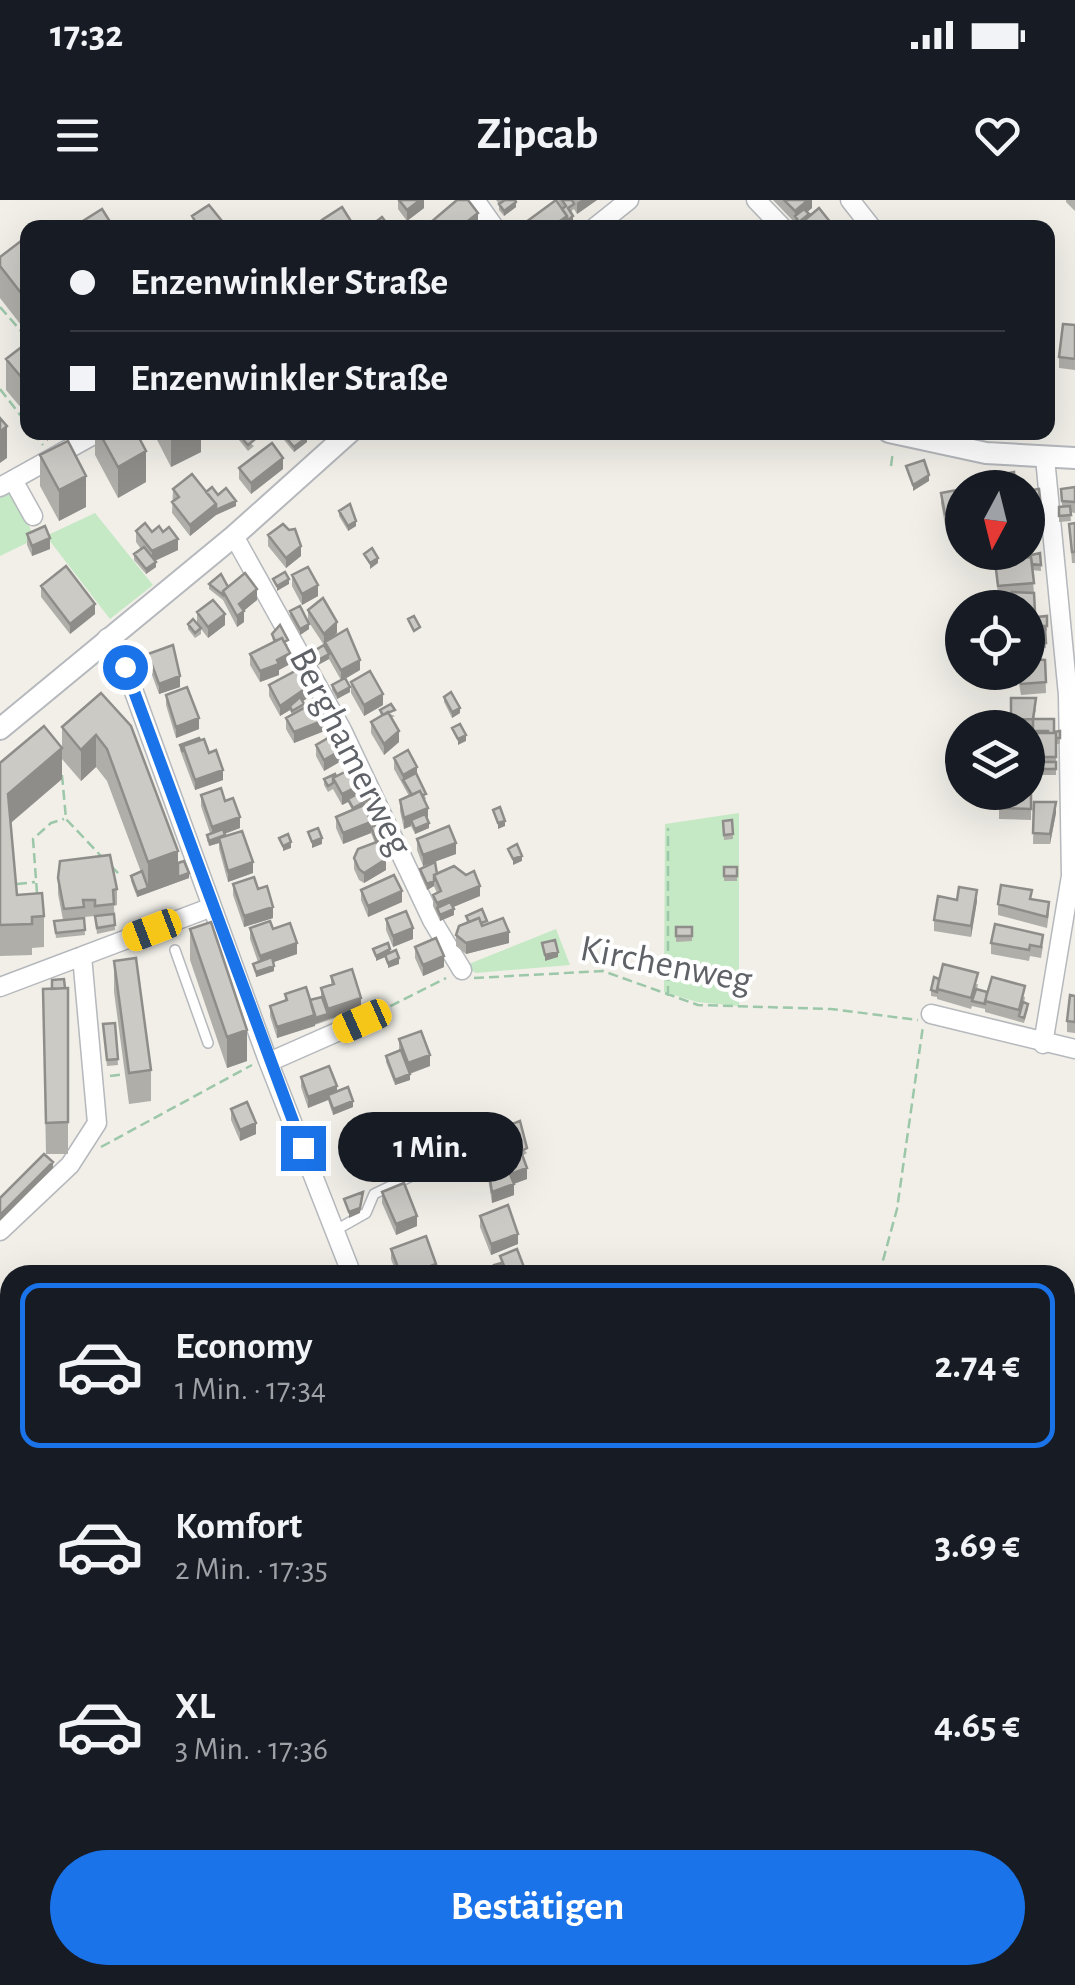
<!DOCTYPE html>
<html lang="de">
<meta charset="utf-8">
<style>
body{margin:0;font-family:"Alegreya Sans",sans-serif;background:#242831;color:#f1f3f6;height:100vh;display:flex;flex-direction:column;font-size:38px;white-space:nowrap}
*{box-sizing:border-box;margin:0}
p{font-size:32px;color:#9ea1a6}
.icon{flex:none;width:55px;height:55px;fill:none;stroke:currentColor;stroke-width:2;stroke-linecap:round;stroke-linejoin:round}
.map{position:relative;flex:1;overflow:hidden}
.panel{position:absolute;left:0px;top:1065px;width:1075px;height:720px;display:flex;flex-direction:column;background:#171b24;border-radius:30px 30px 0 0;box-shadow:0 10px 40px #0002}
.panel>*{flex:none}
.top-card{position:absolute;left:20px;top:20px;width:1035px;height:220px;border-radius:20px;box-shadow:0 10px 40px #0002;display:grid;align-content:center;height:220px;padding:0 50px;background:#171b24}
.needle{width:65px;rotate:187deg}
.controls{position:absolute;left:945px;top:270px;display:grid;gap:20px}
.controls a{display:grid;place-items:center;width:100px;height:100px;border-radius:50%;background:#171b24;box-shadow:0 10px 40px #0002;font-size:50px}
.end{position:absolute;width:45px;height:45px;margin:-22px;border:12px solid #1a73e8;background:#fff;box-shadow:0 0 0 5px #fff}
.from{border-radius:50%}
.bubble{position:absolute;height:70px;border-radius:35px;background:#171b24;box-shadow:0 10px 40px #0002;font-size:32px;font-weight:700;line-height:70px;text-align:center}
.car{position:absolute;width:30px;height:60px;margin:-30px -15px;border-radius:12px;box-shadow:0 0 8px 2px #0007;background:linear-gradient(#f5c518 24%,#345 0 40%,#f5c518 0 76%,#345 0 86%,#f5c518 0)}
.top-card b{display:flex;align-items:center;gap:35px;height:95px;font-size:38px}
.top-card b+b{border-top:2px solid #363941}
.top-card i{width:25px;height:25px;background:#f1f3f6}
ul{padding:18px 0 0;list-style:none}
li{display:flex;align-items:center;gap:30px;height:165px;margin:0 20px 15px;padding:0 30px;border:5px solid transparent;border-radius:20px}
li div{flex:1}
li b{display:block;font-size:38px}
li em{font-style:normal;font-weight:700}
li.selected{border-color:#1a73e8}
li>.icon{width:90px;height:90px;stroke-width:1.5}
.action{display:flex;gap:20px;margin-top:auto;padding:20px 50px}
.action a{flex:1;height:115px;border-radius:60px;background:#1a73e8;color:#fff;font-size:40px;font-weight:700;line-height:115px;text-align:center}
.status{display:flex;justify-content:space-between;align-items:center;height:70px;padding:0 50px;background:#171b24;direction:ltr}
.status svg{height:28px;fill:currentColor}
header{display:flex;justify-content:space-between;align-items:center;height:130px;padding:0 50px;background:#171b24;font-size:45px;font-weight:700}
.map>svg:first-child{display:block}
.green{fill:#c5e8c5}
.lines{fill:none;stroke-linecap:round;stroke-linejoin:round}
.service-casing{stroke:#b5b8bc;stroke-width:12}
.minor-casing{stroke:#b5b8bc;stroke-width:21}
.tertiary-casing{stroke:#b5b8bc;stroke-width:24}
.path{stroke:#9cc7a9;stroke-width:2.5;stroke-dasharray:10 5;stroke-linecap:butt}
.service{stroke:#fff;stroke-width:9}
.minor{stroke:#fff;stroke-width:18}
.tertiary{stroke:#fff;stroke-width:20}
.wall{fill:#afaea9}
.shaded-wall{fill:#8f8d8a}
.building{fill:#cccac5;stroke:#8f8d8a;stroke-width:2.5}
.route{stroke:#1a73e8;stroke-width:12}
.labels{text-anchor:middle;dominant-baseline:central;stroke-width:8;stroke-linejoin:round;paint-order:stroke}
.street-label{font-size:38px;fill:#5f6368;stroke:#fff}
</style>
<div class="status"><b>17:32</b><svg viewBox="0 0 49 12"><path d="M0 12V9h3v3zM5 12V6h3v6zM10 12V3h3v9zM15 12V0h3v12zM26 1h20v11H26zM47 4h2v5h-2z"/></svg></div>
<header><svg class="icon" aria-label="menu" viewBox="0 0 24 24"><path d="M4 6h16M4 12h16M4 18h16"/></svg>Zipcab<svg class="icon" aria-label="heart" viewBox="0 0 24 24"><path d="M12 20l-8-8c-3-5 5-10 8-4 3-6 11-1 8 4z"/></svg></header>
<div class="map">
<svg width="1075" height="1785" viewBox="0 0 1075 1785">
<rect width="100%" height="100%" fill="#f1efe8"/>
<path class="green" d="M13 290 35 339 0 356V297Z
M95 313 153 385 110 419 46 336Z
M739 613V806L697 802 664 792 665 624Z
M556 729 570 765 476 773 464 766Z
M0 1103 10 1127V1202H0Z
M663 1775H755L757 1785H658L654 1779Z
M911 1775H1032L1020 1785H911Z"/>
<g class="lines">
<g class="service-casing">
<path id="service" d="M175 750 208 843
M336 1030 366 1013 374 994 470 948 507 941"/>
</g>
<g class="minor-casing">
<path id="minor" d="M475 0 495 28
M756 0 783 28
M850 0 872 28
M594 28 629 0
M13 280 33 316
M0 287 99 232
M234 336 342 530 432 720 462 770
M107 438 121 456 267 858 352 1075
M0 787 212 707
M931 814 1075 849
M1043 844 1071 676 1068 495 1045 258
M269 862 362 821
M0 1031 70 965 97 923 82 756
M0 1712 10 1711
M646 1775 651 1785"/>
</g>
<g class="tertiary-casing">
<path id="tertiary" d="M889 232 986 253 1075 258
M0 529 234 336 350 232"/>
</g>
<path class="path" d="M0 107 28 139
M0 189 28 225
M33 232 43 245
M891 266 893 251
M62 575 66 619 102 657
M111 666 119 674
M17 684 35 682
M37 693 33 639 51 623 64 619
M474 778 603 771 698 805 831 809 918 820
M668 796V628
M377 813 446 778
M110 876 125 874
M101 947 252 865
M879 1075 897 1009 923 826
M1065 1562 1075 1558
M1065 1690 1075 1687
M1009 1775 1017 1785"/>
<use href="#service" class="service"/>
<use href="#minor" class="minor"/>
<use href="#tertiary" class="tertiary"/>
</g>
<path class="wall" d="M398 0H424V8L407 21 398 9Z
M496 0H515L516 7 504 16 499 10V4Z
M558 0H597L577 14 574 9 570 12 573 22 565 28H520L526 27V22L562 9 563 8Z
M773 0H812V8L807 12 809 17 835 28H806V22L799 27Z
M1066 0H1075V11L1066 2Z
M28 50V134L0 98V57Z
M1075 125V170L1059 168V157Z
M28 142V216L6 190V159Z
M95 232H136L146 282 118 298 95 255Z
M153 232H201V252L171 267Z
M239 235 254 246 248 251 239 240Z
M284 235 307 242 294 252 284 240Z
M40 255 86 307 59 321 40 286Z
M239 268 283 269 251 294 239 279Z
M1075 287V313L1070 312 1071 321 1059 322V307L1062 306 1061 289Z
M173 289 206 292 218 295 236 306 216 315 190 336 172 313Z
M962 289V322L945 325 941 303V293Z
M1039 289 1043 330 1028 328 1029 353 1002 355V352H1028V298H1032Z
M339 311 356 326 348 331 339 316Z
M1075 323V363H1072L1069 324Z
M136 331 163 332 178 350 155 361 156 367 146 374 134 360V354L141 349 136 342Z
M27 334 50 349 32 356 27 345Z
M268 335 301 356 286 368 268 346Z
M1040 353 1041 371 1032 370 1034 393 1035 417 1047 416V431H1045L1046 448 1028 450V408H1013L1012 396 998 397 995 361 1022 358Z
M292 375 318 396 302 405 292 386Z
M209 384 228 387 257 400 244 410V422L237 427 223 400 209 389Z
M41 386 95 414 70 434 41 397Z
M308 410 337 433 330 439 360 470 345 479 350 492 337 499 332 490V485L341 480 329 459 318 465 314 456V451L325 447V443L324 445 308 421Z
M290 411 309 429 300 435 290 417Z
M197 412 225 425 208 438 201 429V434L195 438 188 429V424L197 423Z
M272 434 288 445 286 446 290 464 279 470V475L260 482 250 465V454L273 442Z
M148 454 180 487 159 494 148 464Z
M1045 460 1046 493 1021 495 1017 472H1028Z
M351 482 383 505 364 516 351 493Z
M269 485 309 497 303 501 304 508 327 530 294 543 286 529V518L292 515 290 510 280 516 269 496Z
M101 493 178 663 189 678 137 697 131 681V676L141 672 107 581 96 567 81 581 62 559V579L11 623 17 695 44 716V747L32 748V755L0 756V563L62 547V527Z
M166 495 199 529 176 538 166 505Z
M444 497 460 513 452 518 444 502Z
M1011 498 1036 509 1034 519 1054 532 1060 531V544H1056V575H1040L1039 568H1028V533H1033V530H1028V528H1011Z
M380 510 395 516 391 518 399 542 384 555 371 533V522L381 517Z
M180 545 209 553 223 580 195 590 180 550Z
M316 545 343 560 324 571 316 556Z
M394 558 417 576 426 599 424 600 429 628 415 634 411 626 404 629 400 611V600L409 596 394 569Z
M336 576 362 592 370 604 365 607 371 627 391 649 383 652 386 670 364 683 359 680 354 669V658L375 643 371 633 343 644 336 628V617L352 610 348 602 342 605 333 589 328 592 324 585V579Z
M1031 587V620L999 619V608Z
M201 595 225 601 240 628 225 634 253 673 228 682 219 649V643L209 646 207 640V635L210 633 201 606Z
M1034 602 1056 613 1050 644H1033Z
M732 620 733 639 724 640 723 621Z
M417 639 456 654 423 666 417 650Z
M724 667H737V681H724Z
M420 669 437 674 480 696 453 707 454 715 440 721 433 706V695L437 693 434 686 427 690 420 674Z
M58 678 117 689V705L114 706 115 730 97 734 95 716 84 717 85 735 56 738 54 721 63 720 58 694Z
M233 684 273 718 244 727 233 695Z
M361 690 402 702 368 717 361 700Z
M1032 699 1049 713 1047 728 998 715V704Z
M957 700 977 701 971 737 934 731V720Z
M466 716 487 725 509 743 466 754 456 746V735L467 723Z
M386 719 413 739 393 747 386 730Z
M676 727H692V741L676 742Z
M250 728 273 729 297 754 273 762 274 771 256 777 253 764 258 762 250 739Z
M190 729 247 861 227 868 190 760Z
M991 743 1043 746 1041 758 1030 756 1029 761 991 754Z
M415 747 444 767 423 776 415 758Z
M114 761 151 870V901L129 904 114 792Z
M675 762H687V781H675Z
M331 776 361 809 277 838 270 816V806L285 801V794L310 800 321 797V788L331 785Z
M978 784 977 789 987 792 1025 797 1024 803 1028 809 1024 823 985 812V809L972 806 971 809 937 799V797L931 796V790Z
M68 788V954H46L43 789Z
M1075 796V833L1067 832V821Z
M115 823 118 865 107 866 103 824Z
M399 839 430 866 410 874V880L395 885 386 862V856L399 851Z
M301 877 337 892 353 907 333 915 328 900 308 908 301 887Z
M231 909 256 934 240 941 231 920Z
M504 927 527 953 522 956 527 979 514 984V995L492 1003 486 966V955L492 953V947L509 941 504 932Z
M366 949 403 969 375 981 366 960Z
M382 992 417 1026 396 1035 382 1003Z
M480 1016 518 1044 491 1055 480 1027Z
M391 1049 436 1075H397L391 1059Z
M531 1775H579L563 1785H539Z"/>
<path class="shaded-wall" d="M420 0H424V8L407 21V10Z
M581 0H597L577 14V3Z
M808 0H812V8L798 20 795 16V11Z
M516 2V7L504 16V11Z
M478 13V24L473 28H459Z
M809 14V19L799 27V22Z
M567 16H573V22L565 28H550Z
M7 226V258L0 263V232Z
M47 232H58L47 241Z
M177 232H201V252L171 267V236Z
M307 237V242L294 252V247Z
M146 251V282L118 298V267Z
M283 258V269L251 294V283Z
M929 275V281L913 291V285Z
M86 276V307L59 321V290Z
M236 301V306L216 315 190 336V325L216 304Z
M356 321V326L348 331V326Z
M50 338V349L32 356V346Z
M178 339V350L152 362V351Z
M301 346V356L286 368V358Z
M378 358V363L370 369V363Z
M156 362V367L146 374V369Z
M289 379V384L277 391V386Z
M318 385V396L302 405V394Z
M257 389V400L239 415V404Z
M95 404V414L70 434V424Z
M244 411V422L237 427V416Z
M225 414V425L208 438V427Z
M337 422V433L324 445V434Z
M309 424V429L300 435V429Z
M290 453V464L279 470V475L260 482V471Z
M329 454V459L318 465V460Z
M360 460V470L341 481V470Z
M180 476V487L159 494V484Z
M309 486V497L291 509 290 506V510L280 516V506Z
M350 487V492L337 499V494Z
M383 494V505L364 516V505Z
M460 508V513L452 518V512Z
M199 518V529L176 538V527Z
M327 519V530L294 543V532Z
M399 531V542L384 555V544Z
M96 535V567L81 581V550Z
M466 535V541L458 545V539Z
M62 548V579L8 625V594Z
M343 549V560L324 571V560Z
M417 567V578L403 580V586V575Z
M223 570V580L195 590V580Z
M362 584V595L342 605V594Z
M1056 602V613L1050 644V634Z
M428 608V618L413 625 411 620V626L404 629V618Z
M240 617V628L212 638V627Z
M505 621V626L498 629V623Z
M371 622V633L343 644V633Z
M429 623V628L415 634V629Z
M225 635 219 638V643L209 646V641Z
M322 638V644L312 648V642Z
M291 642V648L283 651V646Z
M456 643V654L423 666V655Z
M391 644V649L380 654V648Z
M178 651V682L148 693V662Z
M522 656V661L513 665V659Z
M386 659V670L364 683V673Z
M253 662V673L228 682V671Z
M189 673V678L178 682V677Z
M434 681V686L427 690V684Z
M480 686V696L439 713 437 708V713V703Z
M148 688V693L137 697V692Z
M977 690V701L971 737V726Z
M402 691V702L368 717V706Z
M273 707V718L244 727V716Z
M454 709V715L440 721V715Z
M413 728V739L393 747V736Z
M509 732V743L466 754V743Z
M297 743V754L260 767V756Z
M390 749V755L376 761V756Z
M558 752V757L545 761V755Z
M444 756V767L423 776V765Z
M399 758V764L388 768V763Z
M274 766V771L256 777V772Z
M361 798V809L328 819V809Z
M328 814V819L315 824V826L277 838V827L315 815Z
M247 830V861L227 868V837Z
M430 855V866L408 874V863Z
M410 874V880L395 885V880Z
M337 886V897L328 895V900L308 908V897Z
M353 901V907L333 915V909Z
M256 923V934L240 941V930Z
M398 928V933L382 940V935Z
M403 959V969L375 981V971Z
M53 962V968L0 1021V1015Z
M527 968V979L510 985V974Z
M514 984V995L492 1003V992Z
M363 992 360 1013 349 1018V1012Z
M417 1016V1026L396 1035V1024Z
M518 1034V1044L491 1055V1044Z
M436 1064V1075H407Z
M562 1775H579L563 1785H547Z"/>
<path class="building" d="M399 0H420L407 10Z
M457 0H468L478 13 459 28H424Z
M505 0H515L516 2 504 11 499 4Z
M556 0 567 16 550 28H530L526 22Z
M562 0H572L574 4 568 8 573 16 567 21V16L562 9 566 6Z
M784 0H808L795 11Z
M209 5 226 26 199 28 192 16Z
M342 7 354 26 351 28H327L322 20Z
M819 8 835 28H813L806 19Z
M102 9 114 28H87L83 21Z
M804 9 809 14 799 22 795 16Z
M382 17 388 25 386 28H368Z
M21 41 28 50V102L0 66V57Z
M1063 124 1075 125V159L1059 157Z
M28 142V185L6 159Z
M0 218 7 226 0 232Z
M99 232H136L146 251 118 267Z
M242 232H248L254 240 248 245 239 235Z
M287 232H303L307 237 294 247 284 235Z
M68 241 86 276 59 290 40 255Z
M272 243 283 258 251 283 239 268Z
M924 260 929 275 913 285 906 266Z
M1014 272 1015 288H997L998 275Z
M192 274 216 304 190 325 172 302 179 297 173 289Z
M212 287 218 295 226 288 236 301 216 310V304L206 292Z
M1075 287V302L1062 301 1061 289Z
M962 289V311L945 314 941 293Z
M1039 289 1043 324 1028 323V298H1032V290Z
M350 304 356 321 348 326 339 311Z
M1070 306 1071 315 1059 316V307Z
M145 323 152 332 159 326 163 332 169 327 178 339 152 351 136 331Z
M1075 323V352H1072L1069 324Z
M283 324 289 330 295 329 301 346 286 358 268 335Z
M45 326 50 338 32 346 27 334Z
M144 347 156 362 146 369 134 354Z
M372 348 378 358 370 363 364 354Z
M1040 353 1041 365 1032 364 1031 357 1022 358V357Z
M1031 357 1034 383 998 386 995 361Z
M66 366 95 404 70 424 41 386Z
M308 367 318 385 302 394 292 375Z
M285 372 289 379 277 386 273 379Z
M245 373 257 389 239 404 244 411 237 416 223 391Z
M221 374 228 387 223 391V395L209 384Z
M1012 392 1034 393 1035 412H1028V408H1014Z
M323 398 337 422 324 434 308 410Z
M213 400 225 414 208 427 197 412Z
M300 406 309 424 300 429 290 411Z
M414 416 420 427 414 431 408 419Z
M1047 416V426H1039L1045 428 1046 443 1028 444V418Z
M193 419 201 428 195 433 188 424Z
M280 425 288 440 284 442 282 438 275 441 272 434Z
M347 429 360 460 341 470 325 442Z
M282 438 290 453 277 460 279 464 260 471 250 454Z
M173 445 180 476 159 484 148 454Z
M324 445 329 454 318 460 314 451Z
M1028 459 1045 460 1046 482 1021 484 1019 472H1028Z
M299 469 309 486 280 506 269 485Z
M370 471 383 494 364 505 351 482Z
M345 478 350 487 337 494 332 485Z
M187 487 199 518 176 527 166 495Z
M451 492 460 508 452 512 444 497Z
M101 493 131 526 178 651 148 662 107 549 96 535 81 550 62 527Z
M300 497 304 504 292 511 290 506Z
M1011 498H1036L1033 519 1011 520Z
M317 501 327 519 294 532 286 518Z
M391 504 395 510 383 515 380 510Z
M388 512 399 531 384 544 371 522Z
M1033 519H1054V532L1060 531V538H1056V533H1048V531H1033Z
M460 524 466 535 458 539 452 528Z
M44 526 62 548 8 594 17 695 42 693 44 716 32 717V724L0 725V563Z
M1028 533H1056V557H1028Z
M335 534 343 549 324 560 316 545Z
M199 538 200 540 183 546V552L180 545Z
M204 539 209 553 216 550 223 570 195 580 183 546Z
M408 550 417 567 403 575 394 558Z
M1039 562H1056V569H1040Z
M353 568 362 584 342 594 333 578Z
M416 573 426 594 422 595 420 591 412 595 403 580Z
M335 574 336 576 333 578V583L328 586 324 579Z
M1028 587H1031V609L999 608V592H1028Z
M221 588 225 601 233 598 240 617 212 627 201 595Z
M365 590 370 599 353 608 348 599Z
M420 591 428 608 404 618 400 600Z
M1034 602H1056L1050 634 1033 633Z
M364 605 371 622 343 633 336 617Z
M500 607 505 621 498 623 493 610Z
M425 614 429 623 415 629 411 620Z
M732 620 733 634 724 635 723 621Z
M382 623 391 644 381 648 379 641 377 642 371 627Z
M449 626 456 643 423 655 417 639Z
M318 628 322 638 312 642 308 632Z
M223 629 225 635 209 641 207 635Z
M242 631 253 662 228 671 219 638Z
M288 634 291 642 283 646 279 638Z
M379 641 386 659 364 673 359 669 354 658 358 649Z
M517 644 522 656 513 659 508 649Z
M110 655 117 689 113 690 114 704 95 706V700H83L84 707 64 709 58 678 60 661Z
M184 661 189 673 178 677V663Z
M435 662 437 674 434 675V681L427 684 420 669Z
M454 666 466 675 474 671 480 686 437 703 433 695 441 691 434 675Z
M724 667H737V676H724Z
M142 671 148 688 137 692 131 676Z
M394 675 402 691 368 706 361 690Z
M254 677 258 689 267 686 273 707 244 716 233 684Z
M1001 685 1032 690 1030 699 1049 702 1047 717 998 704Z
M959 687 977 690 971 726 934 720 938 696 957 700Z
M450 702 454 709 440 715 437 708Z
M482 709 487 721 481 723 479 718 469 722 466 716Z
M406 711 413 728 393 736 386 719Z
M114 714 115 725 97 728 95 716Z
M84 718 85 730 56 733 54 721Z
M479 718 482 726 503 718 509 732 466 743 456 735 459 726Z
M270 721 273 729 290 723 297 743 260 756 250 728Z
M211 722 247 830 227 837 190 729Z
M995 724 1043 735 1041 747 1030 745 1029 750 991 743Z
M676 727H692V736H676Z
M436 738 444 756 423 765 415 747Z
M555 740 558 752 545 755 542 743Z
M388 743 390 749 376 756 373 749Z
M396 750 399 758 388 763 385 755Z
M272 757 274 766 256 772 253 764Z
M136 758 151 870 129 873 114 761Z
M675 762H687V775H675Z
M943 764 978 773 971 798 937 789Z
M352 769 361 798 328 809 321 788 334 784 331 776Z
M934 777 939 779 937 792 931 790Z
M992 777 1025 786 1019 810 985 801Z
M64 779 65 788 52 789V780Z
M306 787 315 815 277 827 270 806 287 800 285 794Z
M68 788V922L46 923 43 789Z
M976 789 987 792 985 804 972 801Z
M1070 795 1075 796V822L1067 821Z
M322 797 328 814 315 818 310 800Z
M1023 802 1028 804 1024 818 1019 816Z
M115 823 118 859 107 860 103 824Z
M421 831 430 855 408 863 399 839Z
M401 850 410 874 395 880 386 856Z
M329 866 337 886 308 897 301 877Z
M348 887 353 901 333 909 328 895Z
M247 902 256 923 240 930 231 909Z
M395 920 398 928 382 935 379 927Z
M520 921 527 948 521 951 516 938 512 940 504 927Z
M394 937 403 959 375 971 366 949Z
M516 938 527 968 510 974 514 984 492 992 486 955 494 952 492 947Z
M44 954 53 962 0 1015V998Z
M404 983 417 1016 396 1024 382 992Z
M363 992 360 1008 349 1012 344 999Z
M508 1005 518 1034 491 1044 480 1016Z
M426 1036 436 1064 407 1075H401L391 1049Z
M517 1049 527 1075H508L500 1056Z
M501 1063 505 1075H497L494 1065Z
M540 1775H562L547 1784Z
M1059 1775 1067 1785H1045Z
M17 1778 18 1785H0V1779Z
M632 1779 635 1785H620Z"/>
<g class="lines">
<path class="route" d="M125 467 303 948"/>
</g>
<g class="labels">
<g class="street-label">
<text transform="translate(350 552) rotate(63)">Berghamerweg</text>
<text transform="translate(666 765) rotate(11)">Kirchenweg</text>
</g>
</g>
</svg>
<div class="controls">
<a><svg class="needle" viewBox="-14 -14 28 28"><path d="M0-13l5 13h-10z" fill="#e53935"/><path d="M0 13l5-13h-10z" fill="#9ea1a6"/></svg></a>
<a><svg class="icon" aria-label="locate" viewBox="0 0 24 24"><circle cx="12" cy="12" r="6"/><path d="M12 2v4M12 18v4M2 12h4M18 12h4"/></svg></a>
<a><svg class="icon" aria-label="layers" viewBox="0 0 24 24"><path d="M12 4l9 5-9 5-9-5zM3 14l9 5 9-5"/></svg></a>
</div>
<i class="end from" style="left:125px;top:467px"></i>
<i class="end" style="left:303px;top:948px"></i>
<div class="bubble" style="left:338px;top:912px;width:185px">1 Min.</div>
<i class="car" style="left:152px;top:730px;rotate:249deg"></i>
<i class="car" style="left:362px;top:821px;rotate:246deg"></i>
<div class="top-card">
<b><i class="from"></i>Enzenwinkler Straße</b>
<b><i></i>Enzenwinkler Straße</b>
</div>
<section class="panel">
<ul>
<li class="selected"><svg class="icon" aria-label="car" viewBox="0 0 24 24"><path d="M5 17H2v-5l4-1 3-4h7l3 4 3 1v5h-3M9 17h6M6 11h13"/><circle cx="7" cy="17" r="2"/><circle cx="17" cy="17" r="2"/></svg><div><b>Economy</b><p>1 Min. · 17:34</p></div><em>2.74 €</em></li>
<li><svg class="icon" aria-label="car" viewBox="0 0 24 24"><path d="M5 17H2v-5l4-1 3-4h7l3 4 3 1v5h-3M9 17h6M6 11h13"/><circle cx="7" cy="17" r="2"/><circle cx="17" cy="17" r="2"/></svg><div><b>Komfort</b><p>2 Min. · 17:35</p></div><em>3.69 €</em></li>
<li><svg class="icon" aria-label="car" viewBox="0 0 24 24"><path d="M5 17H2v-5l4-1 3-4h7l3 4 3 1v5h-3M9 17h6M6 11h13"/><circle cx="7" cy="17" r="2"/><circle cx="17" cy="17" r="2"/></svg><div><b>XL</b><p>3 Min. · 17:36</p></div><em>4.65 €</em></li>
</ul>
<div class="action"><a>Bestätigen</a></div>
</section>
</div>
